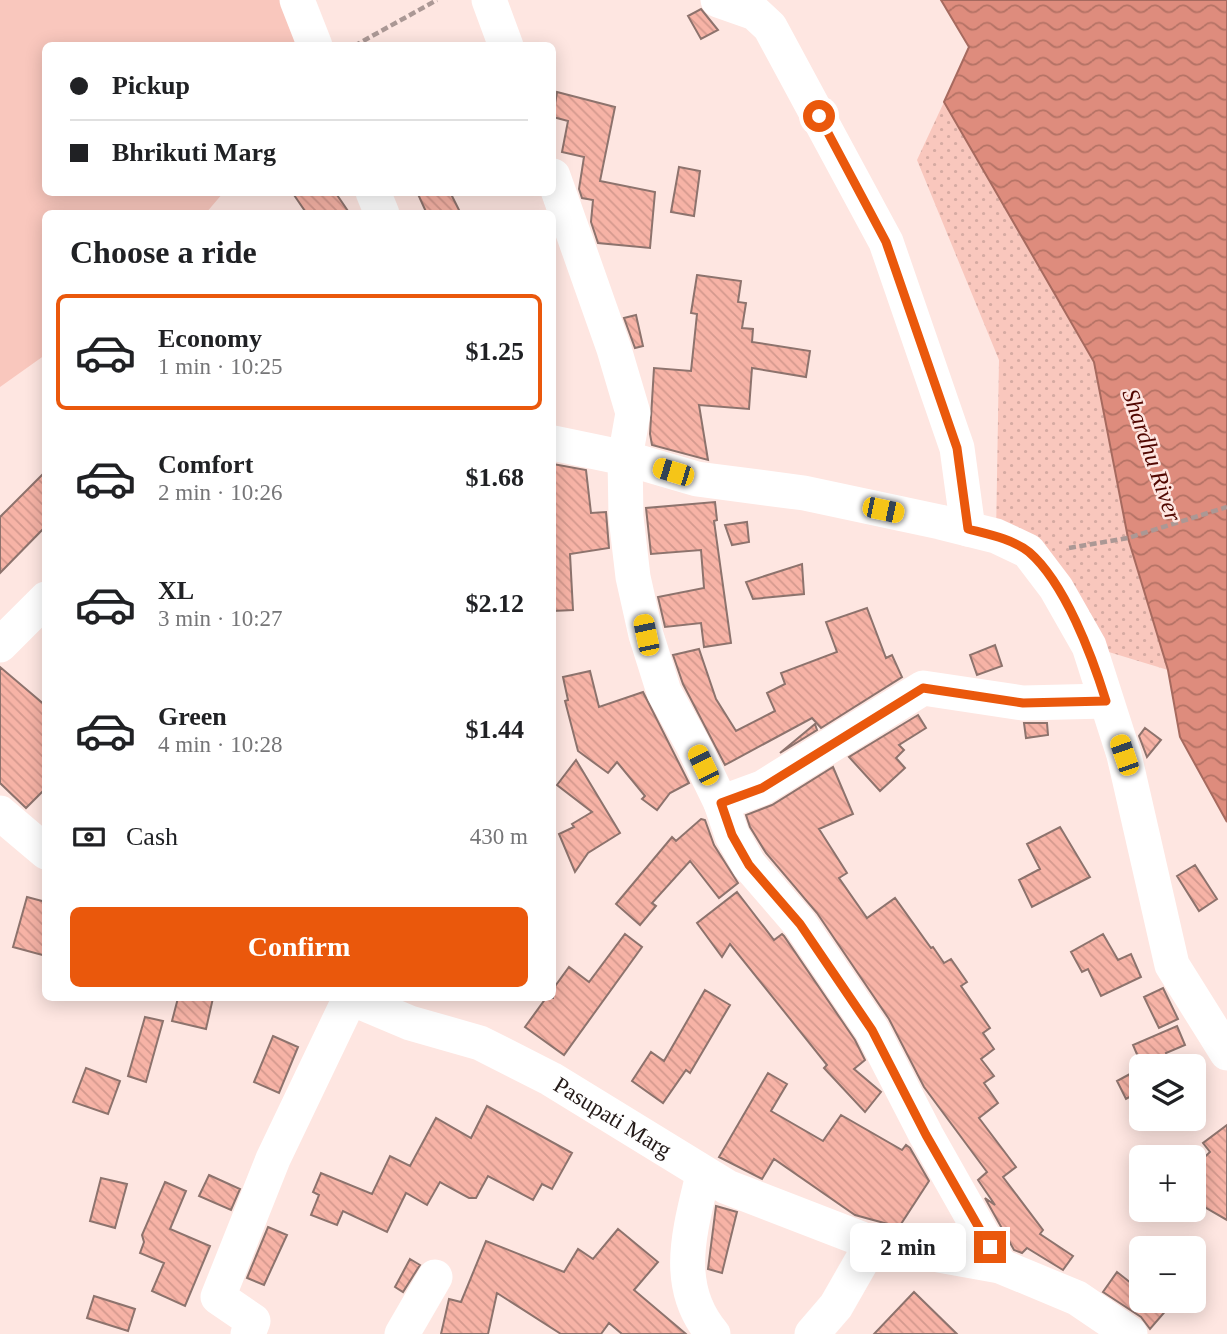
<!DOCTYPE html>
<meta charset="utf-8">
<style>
body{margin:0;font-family:Georgia,serif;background:#f6f6f6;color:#202124;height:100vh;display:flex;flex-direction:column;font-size:26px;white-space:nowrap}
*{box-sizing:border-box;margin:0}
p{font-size:23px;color:#757577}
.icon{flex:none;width:38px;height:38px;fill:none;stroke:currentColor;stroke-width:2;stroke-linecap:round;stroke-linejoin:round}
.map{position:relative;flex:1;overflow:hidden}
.panel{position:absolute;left:42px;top:210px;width:514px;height:791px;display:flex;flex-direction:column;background:#fff;border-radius:10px;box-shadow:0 4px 18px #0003}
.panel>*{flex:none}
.top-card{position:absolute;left:42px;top:42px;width:514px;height:154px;border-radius:10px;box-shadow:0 4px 18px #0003;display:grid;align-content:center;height:154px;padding:0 28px;background:#fff}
.buttons{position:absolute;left:1129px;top:1054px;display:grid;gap:14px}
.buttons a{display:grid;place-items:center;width:77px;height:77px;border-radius:10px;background:#fff;box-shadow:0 4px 18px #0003;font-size:35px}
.end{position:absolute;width:32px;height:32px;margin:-16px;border:9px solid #ea580c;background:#fff;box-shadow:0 0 0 4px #fff}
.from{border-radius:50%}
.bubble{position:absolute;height:49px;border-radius:10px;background:#fff;box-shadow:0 4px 18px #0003;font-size:23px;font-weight:700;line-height:49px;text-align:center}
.car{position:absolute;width:21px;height:42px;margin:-21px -10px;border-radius:9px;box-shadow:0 0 5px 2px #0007;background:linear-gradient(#f5c518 24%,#345 0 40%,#f5c518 0 76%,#345 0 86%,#f5c518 0)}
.top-card b{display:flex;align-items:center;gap:24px;height:66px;font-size:26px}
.top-card b+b{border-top:2px solid #e0e0e0}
.top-card i{width:18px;height:18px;background:#202124}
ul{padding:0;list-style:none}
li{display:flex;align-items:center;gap:21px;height:116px;margin:0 14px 10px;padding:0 14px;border:4px solid transparent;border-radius:10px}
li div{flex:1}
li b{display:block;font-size:26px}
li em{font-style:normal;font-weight:700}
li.on{border-color:#ea580c}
li>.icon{width:63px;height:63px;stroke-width:1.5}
h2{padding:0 28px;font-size:32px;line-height:84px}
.pay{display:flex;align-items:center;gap:18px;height:77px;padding:0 28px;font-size:26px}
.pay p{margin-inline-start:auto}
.cta{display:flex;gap:14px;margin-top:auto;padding:14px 28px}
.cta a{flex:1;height:80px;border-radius:10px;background:#ea580c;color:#fff;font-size:28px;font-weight:700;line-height:80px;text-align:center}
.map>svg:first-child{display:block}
.grass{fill:url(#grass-dots)}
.green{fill:#f9c7bd}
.water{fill:url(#water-waves);stroke:#a66a5f;stroke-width:2}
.building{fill:url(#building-back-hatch);stroke:#8d736d;stroke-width:2}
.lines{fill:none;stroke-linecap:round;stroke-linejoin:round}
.path{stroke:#ab9895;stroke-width:4.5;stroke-dasharray:7 3.5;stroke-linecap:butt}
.minor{stroke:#fff;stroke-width:35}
.route{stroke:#ea580c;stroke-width:9}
.labels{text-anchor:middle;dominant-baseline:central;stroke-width:5;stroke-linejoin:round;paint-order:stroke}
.street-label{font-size:23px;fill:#241a18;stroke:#fee6e1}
.water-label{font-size:24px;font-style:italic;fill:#510701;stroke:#fee6e1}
</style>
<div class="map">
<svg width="1227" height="1334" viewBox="0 0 1227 1334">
<defs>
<pattern id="grass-dots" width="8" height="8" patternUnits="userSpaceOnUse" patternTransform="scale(1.75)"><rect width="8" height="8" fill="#f9c7bd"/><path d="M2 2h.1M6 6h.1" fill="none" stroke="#d5aaa2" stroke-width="1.8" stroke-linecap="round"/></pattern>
<pattern id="water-waves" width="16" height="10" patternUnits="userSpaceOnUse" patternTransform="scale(1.75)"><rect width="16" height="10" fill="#de8c7d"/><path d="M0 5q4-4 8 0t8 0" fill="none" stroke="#b47265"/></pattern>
<pattern id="building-back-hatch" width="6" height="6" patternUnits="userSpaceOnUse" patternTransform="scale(1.75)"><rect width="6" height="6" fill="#f7b3a6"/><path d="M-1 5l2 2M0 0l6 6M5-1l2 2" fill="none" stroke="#d4998e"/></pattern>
</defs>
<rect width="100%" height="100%" fill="#fee6e1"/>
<path class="grass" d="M944 102 1094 362 1128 538 1168 670 1089 646 996 536 999 360 917 160Z"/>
<path class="green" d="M0 0H283L303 45 46 46V192L223 193 206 213 46 214 45 355 0 387Z"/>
<path class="water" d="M941 0H1227V822L1180 737 1168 670 1128 538 1094 362 944 102 969 47Z"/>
<path class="building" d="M701 9 718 30 701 39 688 16Z
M557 92 615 107 600 181 655 192 650 248 598 243 591 222 593 200 582 198 579 189 584 157 562 152 568 121 553 117Z
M679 167 700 171 694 216 671 212Z
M292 192H335L350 214H307Z
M417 192H450L461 214H427Z
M697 275 741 281 738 302 746 303 742 328 753 329 752 342 810 351 806 377 752 368 749 409 699 405 708 460 652 445 650 434 654 368 691 371 697 314 691 313Z
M636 315 643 346 635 348 624 318Z
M553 464 586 470 591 513 606 512 609 548 570 554 573 610 553 611Z
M46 471V526L0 573V517Z
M715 502 717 520 714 521 731 643 704 647 701 623 665 627 658 597 704 588 701 550 651 554 646 508Z
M747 522 749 542 732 545 725 525Z
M802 564 804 594 753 599 746 582Z
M867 608 886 658 892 655 902 677 821 728 812 718 725 765 683 684 673 655 699 649 716 699 736 731 775 711 767 693 785 684 781 673 837 652 826 622Z
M995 645 1002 666 977 675 970 655Z
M0 667 46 706V788L26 808 0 783Z
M590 671 599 707 643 692 689 783 670 793 657 810 642 799 645 796 617 762 608 773 578 751 565 701 568 700 563 677Z
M918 715 926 728 899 745 904 750 896 758 905 768 880 791 849 757Z
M1024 723H1047L1048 735 1026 738Z
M815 724 817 730 780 753Z
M1145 728 1161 740 1147 757 1139 736Z
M576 760 620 833 588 853 575 872 559 834 574 827 572 824 592 812 557 785Z
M833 767 853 814 819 829 847 873 839 878 867 918 895 898 931 948 933 947 944 963 951 959 967 982 961 986 990 1028 983 1033 994 1049 981 1059 994 1076 984 1083 998 1103 979 1118 1016 1167 1003 1177 1043 1230 1040 1234 1073 1256 1063 1270 1027 1248 1022 1253 1014 1250 985 1198 995 1205 978 1180 987 1172 924 1087 889 1019 817 913 766 853 750 827 746 815 772 805Z
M701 819 705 820 714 845 738 883 719 898 690 861 652 903 656 906 640 925 616 904 672 837 676 841Z
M1060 827 1090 877 1032 907 1019 880 1040 869 1027 844Z
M1195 865 1217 899 1199 911 1177 876Z
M737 892 774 940 782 934 784 936 855 1040 865 1060 854 1069 881 1092 865 1112 824 1068 827 1065 730 944 722 957 697 923Z
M27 897 46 902V956L13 947Z
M625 934 642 947 564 1055 525 1027 546 998H553V989L569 967 589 982Z
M1103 934 1118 960 1131 954 1141 977 1101 996 1088 969 1082 972 1071 952Z
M1163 988 1178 1019 1159 1028 1144 997Z
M705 990 730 1005 690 1073 686 1070 663 1103 632 1081 651 1052 664 1061Z
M178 998H213L206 1029 172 1021Z
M145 1017 163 1021 146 1082 128 1076Z
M1177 1026 1185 1045 1166 1053 1172 1066H1142L1133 1045Z
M273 1036 298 1047 279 1093 254 1082Z
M86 1068 120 1081 108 1114 73 1102Z
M1141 1068V1091L1126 1099 1117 1081Z
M768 1073 787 1084 771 1111 823 1141 841 1115 902 1150 906 1145 910 1148 929 1181 899 1227 855 1215 774 1159 762 1179 719 1157Z
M487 1106 572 1153 552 1189 542 1184 533 1200 488 1176 476 1198H469L440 1182 427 1205 406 1193 387 1232 343 1211 337 1225 311 1215 319 1195 313 1192 321 1173 372 1194 390 1156 410 1166 436 1118 471 1138Z
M1227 1125V1220L1194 1201V1167L1210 1152 1203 1143Z
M209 1175 240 1189 231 1210 199 1196Z
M101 1178 127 1184 115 1228 90 1221Z
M165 1182 186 1191 170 1229 210 1246 185 1306 152 1291 164 1263 140 1253 144 1242 142 1235Z
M716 1206 737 1212 722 1273 708 1269Z
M268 1227 287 1235 264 1285 247 1278Z
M618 1229 658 1262 634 1290 686 1334H622L609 1323 601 1334H561L497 1293 488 1334H441L449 1299 461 1302 486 1241 564 1272 578 1249 593 1259Z
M410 1259 420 1265 403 1292 395 1287Z
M1117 1272 1141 1291V1300H1175L1150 1329 1141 1317 1103 1292Z
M914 1292 957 1334H874Z
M94 1296 135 1309 128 1331 87 1318Z"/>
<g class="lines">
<path class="path" d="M354 46 437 0
M1069 548 1128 538 1227 507"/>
<g class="minor">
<path d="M297 0 315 46"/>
<path d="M489 0 506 46"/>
<path d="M718 0 755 13 770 27 886 242 957 448 968 529"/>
<path d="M553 176 614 349 633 413 625 458 626 517 633 577 646 635 664 692 693 745 721 803 732 835 749 865 800 924 872 1030 926 1135 1000 1266"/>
<path d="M373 192 382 214"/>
<path d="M553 443 625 458 697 479 804 493 940 522 996 536 1028 551 1056 588 1089 646 1124 755 1172 965 1227 1053"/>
<path d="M0 645 46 599"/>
<path d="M721 803 762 788 923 688 1023 703 1106 701"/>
<path d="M0 813 46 852"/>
<path id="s1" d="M351 998 410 1023 480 1043 551 1079 727 1187 872 1243 1000 1266 1077 1298 1130 1334"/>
<path d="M703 1175C690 1230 672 1286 713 1334"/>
<path d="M248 1334 253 1321 218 1297 273 1159 350 998"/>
<path d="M402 1334 435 1277"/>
<path d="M812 1334 836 1306 872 1243"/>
</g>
</g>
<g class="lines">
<path class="route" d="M819 116 886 242 957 448 968 529C987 534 1013 539 1029 552 1065 583 1092 656 1106 701L1023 703 923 688 762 788 721 803 732 835 749 865 800 924 872 1030 926 1135 990 1247"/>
</g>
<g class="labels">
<g class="street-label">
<text stroke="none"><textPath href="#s1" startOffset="289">Pasupati Marg</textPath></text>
</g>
<g class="water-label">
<text transform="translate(1152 455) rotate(71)">Shardhu River</text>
</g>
</g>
</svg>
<div class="buttons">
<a><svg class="icon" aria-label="layers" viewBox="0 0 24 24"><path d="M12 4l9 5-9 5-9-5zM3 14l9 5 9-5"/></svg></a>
<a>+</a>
<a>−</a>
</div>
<i class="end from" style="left:819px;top:116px"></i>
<i class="end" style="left:990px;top:1247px"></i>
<div class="bubble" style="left:850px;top:1223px;width:116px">2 min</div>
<i class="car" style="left:673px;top:472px;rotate:287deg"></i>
<i class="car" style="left:883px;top:510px;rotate:102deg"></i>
<i class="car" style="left:646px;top:635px;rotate:348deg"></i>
<i class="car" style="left:1124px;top:755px;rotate:341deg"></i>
<i class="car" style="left:703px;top:765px;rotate:334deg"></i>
<div class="top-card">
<b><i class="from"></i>Pickup</b>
<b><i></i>Bhrikuti Marg</b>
</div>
<section class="panel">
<h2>Choose a ride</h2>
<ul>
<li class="on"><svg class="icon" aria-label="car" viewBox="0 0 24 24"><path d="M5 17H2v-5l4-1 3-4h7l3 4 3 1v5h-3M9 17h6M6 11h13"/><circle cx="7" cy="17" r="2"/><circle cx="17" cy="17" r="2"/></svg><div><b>Economy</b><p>1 min · 10:25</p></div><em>$1.25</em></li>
<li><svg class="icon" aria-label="car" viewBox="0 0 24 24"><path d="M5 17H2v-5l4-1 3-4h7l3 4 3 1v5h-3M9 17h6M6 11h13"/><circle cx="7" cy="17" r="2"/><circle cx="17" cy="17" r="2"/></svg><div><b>Comfort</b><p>2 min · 10:26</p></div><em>$1.68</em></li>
<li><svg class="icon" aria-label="car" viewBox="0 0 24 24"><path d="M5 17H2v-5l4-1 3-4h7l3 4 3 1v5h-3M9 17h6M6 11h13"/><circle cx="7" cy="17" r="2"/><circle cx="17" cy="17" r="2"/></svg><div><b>XL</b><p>3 min · 10:27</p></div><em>$2.12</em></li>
<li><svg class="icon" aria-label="car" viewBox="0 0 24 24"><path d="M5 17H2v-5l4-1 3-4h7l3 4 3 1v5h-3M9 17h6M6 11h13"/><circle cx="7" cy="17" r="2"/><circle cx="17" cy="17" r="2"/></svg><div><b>Green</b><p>4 min · 10:28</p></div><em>$1.44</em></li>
</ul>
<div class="pay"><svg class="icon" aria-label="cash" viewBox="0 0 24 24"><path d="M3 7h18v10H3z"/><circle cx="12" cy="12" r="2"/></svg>Cash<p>430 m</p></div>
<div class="cta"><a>Confirm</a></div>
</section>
</div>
